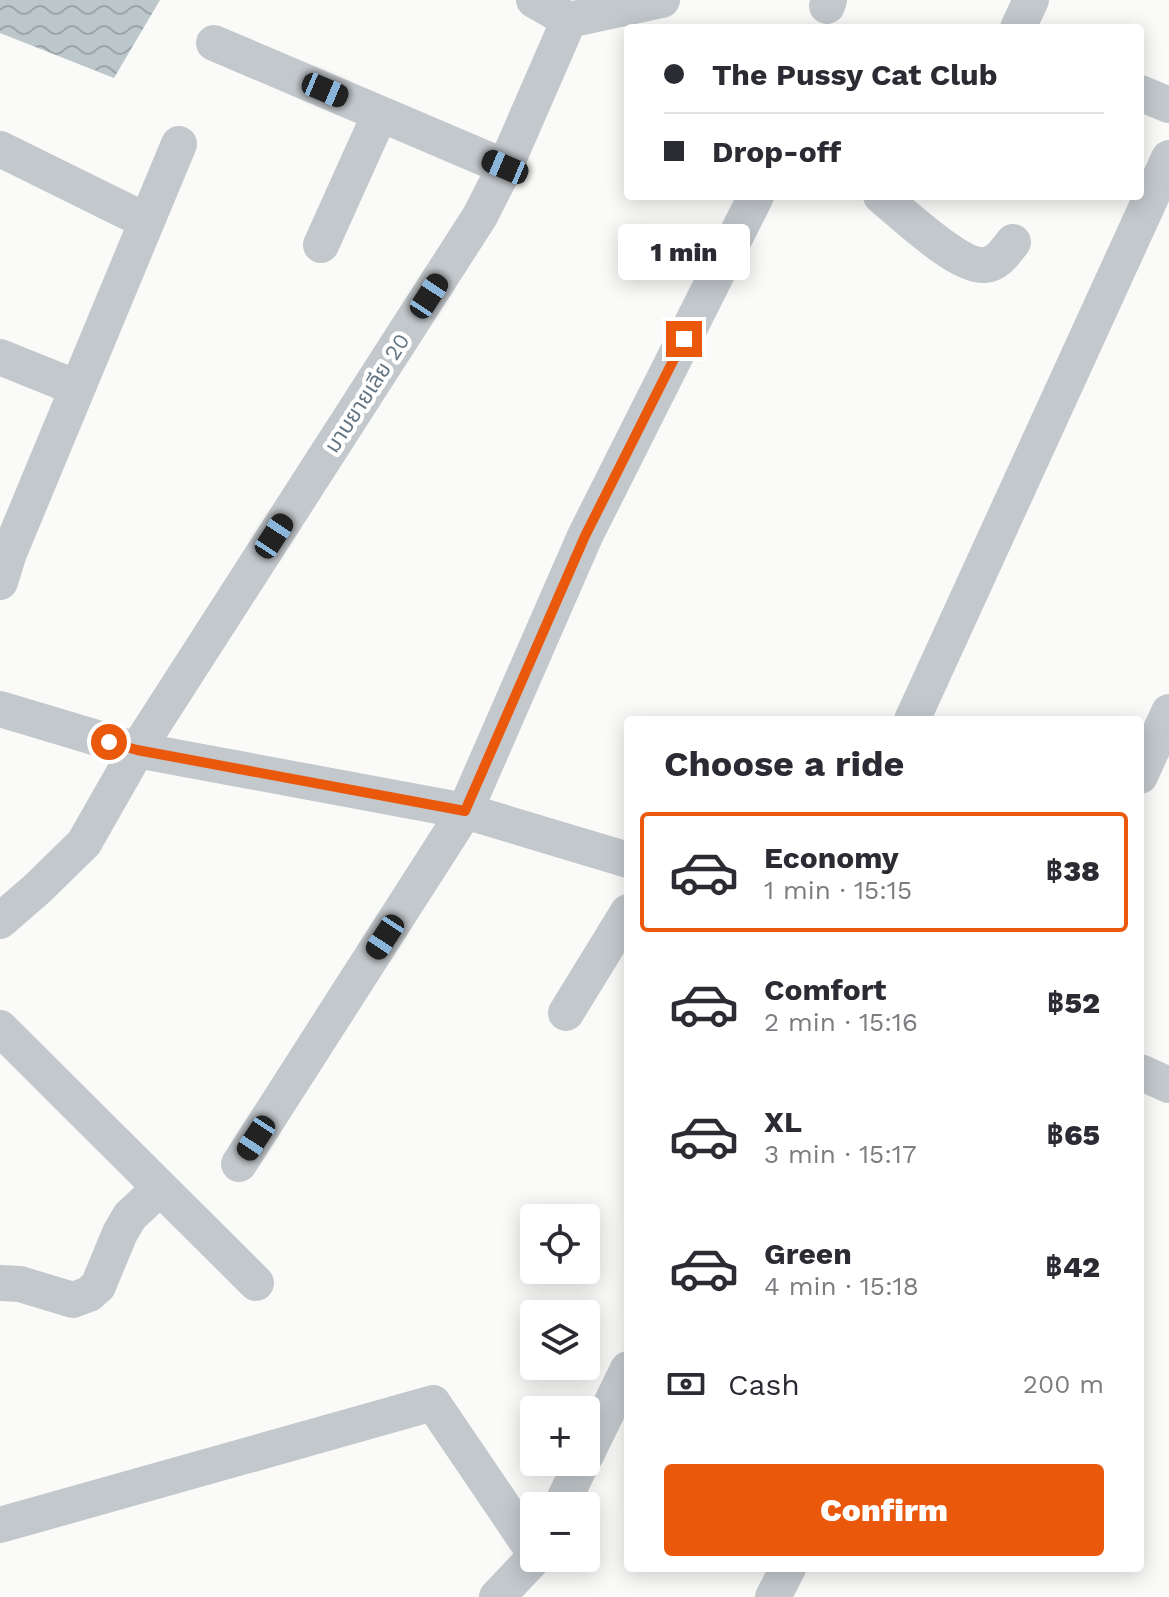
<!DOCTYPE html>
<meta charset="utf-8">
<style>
body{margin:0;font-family:"Work Sans","Noto Sans Thai",sans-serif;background:#f2f2f3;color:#2b2b33;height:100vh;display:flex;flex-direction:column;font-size:30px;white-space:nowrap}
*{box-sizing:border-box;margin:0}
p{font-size:26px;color:#7c7c81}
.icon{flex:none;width:44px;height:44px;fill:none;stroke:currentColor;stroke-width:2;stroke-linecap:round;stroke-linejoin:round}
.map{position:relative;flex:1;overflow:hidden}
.sheet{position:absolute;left:624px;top:716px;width:520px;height:856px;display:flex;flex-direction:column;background:#fff;border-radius:8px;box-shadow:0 4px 20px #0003}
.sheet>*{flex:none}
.banner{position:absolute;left:624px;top:24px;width:520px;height:176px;border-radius:8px;box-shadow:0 4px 20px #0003;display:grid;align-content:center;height:176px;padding:0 40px;background:#fff}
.buttons{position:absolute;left:520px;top:1204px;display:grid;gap:16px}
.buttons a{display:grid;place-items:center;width:80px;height:80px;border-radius:8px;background:#fff;box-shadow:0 4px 20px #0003;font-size:40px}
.end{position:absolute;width:36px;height:36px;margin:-18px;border:10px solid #ea580c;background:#fff;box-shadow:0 0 0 4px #fff}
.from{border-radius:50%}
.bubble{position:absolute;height:56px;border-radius:8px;background:#fff;box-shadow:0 4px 20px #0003;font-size:26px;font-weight:800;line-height:56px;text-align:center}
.car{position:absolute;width:24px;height:48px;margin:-24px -12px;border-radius:10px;box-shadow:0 0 6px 2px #0007;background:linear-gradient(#222 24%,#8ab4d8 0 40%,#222 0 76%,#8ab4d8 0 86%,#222 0)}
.banner b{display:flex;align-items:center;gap:28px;height:76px;font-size:30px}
.banner b+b{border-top:2px solid #e1e1e2}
.banner i{width:20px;height:20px;background:#2b2b33}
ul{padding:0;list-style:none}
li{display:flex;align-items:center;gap:24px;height:120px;margin:0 16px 12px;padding:0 24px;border:4px solid transparent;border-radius:8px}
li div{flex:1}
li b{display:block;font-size:30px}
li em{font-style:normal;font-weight:800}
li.selected{border-color:#ea580c}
li>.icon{width:72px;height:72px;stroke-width:1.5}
h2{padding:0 40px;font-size:36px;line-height:96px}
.pay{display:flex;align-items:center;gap:20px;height:88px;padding:0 40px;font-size:30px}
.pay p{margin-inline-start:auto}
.button{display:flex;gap:16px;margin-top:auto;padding:16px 40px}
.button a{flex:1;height:92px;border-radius:8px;background:#ea580c;color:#fff;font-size:32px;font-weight:800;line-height:92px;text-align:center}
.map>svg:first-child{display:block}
.water{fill:url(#water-waves)}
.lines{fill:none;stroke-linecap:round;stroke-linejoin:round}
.minor{stroke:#c3c8cc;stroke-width:36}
.route{stroke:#ea580c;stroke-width:10}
.labels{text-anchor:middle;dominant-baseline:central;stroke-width:8;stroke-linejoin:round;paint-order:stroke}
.street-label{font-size:22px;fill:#657683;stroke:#fff}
</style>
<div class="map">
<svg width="1169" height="1597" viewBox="0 0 1169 1597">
<defs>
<pattern id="water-waves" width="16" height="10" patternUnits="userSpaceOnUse" patternTransform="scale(2)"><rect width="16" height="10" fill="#bbc7cb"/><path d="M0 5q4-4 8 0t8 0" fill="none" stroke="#9ca6aa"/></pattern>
</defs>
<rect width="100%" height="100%" fill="#fafaf8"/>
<path class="water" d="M0 0H160L114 78 0 33Z"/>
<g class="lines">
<path class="minor" d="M534 0 569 20
M827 6 829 0
M1018 28 1031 0
M214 43 505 167
M1140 93 1169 105
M0 149 146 221
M881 196C902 213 959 268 985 265 998 264 1005 252 1013 242
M321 245 380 114
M0 357 77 388
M0 582 9 553 179 144
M0 709 137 750 465 811 628 860
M912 720 1169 158
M1140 776 1169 712
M0 921 37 889 84 843 137 750 480 216 505 167 569 20 662 0
M566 1013 628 912
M0 1028 256 1283
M1140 1072 1169 1085
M239 1164 465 811 585 536 756 196
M0 1283 20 1284 73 1300 89 1294 98 1286 120 1233 130 1216 160 1188
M586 1455 628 1369
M561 1506 582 1462
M0 1525 433 1403 534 1552
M497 1597 534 1558
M773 1597 788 1568"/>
</g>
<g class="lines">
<path class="route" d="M109 742 137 750 465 811 585 536 684 339"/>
</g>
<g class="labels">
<g class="street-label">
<text transform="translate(367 393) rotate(-57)">มาบยายเลีย 20</text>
</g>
</g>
</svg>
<div class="buttons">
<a><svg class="icon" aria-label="locate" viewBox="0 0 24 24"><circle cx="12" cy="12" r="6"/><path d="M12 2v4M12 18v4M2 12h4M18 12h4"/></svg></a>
<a><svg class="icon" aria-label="layers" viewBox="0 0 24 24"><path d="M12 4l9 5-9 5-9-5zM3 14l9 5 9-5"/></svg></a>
<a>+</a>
<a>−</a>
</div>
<i class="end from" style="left:109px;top:742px"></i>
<i class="end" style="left:684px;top:339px"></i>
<div class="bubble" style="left:618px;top:224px;width:132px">1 min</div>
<i class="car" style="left:325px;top:90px;rotate:113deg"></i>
<i class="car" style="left:505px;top:167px;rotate:293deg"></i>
<i class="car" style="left:429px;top:296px;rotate:33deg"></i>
<i class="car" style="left:274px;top:536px;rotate:33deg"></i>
<i class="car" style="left:385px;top:937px;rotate:213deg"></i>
<i class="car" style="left:256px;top:1138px;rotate:213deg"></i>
<div class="banner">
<b><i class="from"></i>The Pussy Cat Club</b>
<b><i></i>Drop-off</b>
</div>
<section class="sheet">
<h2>Choose a ride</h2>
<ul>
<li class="selected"><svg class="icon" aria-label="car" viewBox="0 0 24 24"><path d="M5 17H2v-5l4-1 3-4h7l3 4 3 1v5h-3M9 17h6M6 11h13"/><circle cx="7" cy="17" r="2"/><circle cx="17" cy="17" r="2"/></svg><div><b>Economy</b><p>1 min · 15:15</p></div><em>฿38</em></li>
<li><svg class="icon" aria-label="car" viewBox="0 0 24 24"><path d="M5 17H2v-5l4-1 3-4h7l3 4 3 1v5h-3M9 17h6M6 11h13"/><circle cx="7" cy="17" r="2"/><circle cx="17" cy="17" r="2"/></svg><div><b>Comfort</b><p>2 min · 15:16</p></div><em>฿52</em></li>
<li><svg class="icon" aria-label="car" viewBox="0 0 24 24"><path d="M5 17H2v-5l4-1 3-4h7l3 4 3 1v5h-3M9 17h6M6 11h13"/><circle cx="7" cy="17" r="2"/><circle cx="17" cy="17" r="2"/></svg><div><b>XL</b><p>3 min · 15:17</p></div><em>฿65</em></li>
<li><svg class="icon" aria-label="car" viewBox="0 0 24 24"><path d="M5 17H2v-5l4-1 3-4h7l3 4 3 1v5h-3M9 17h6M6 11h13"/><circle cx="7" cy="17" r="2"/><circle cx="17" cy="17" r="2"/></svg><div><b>Green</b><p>4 min · 15:18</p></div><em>฿42</em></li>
</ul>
<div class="pay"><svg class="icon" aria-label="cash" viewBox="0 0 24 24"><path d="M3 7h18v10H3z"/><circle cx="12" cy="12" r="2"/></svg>Cash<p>200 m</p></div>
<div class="button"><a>Confirm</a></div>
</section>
</div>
